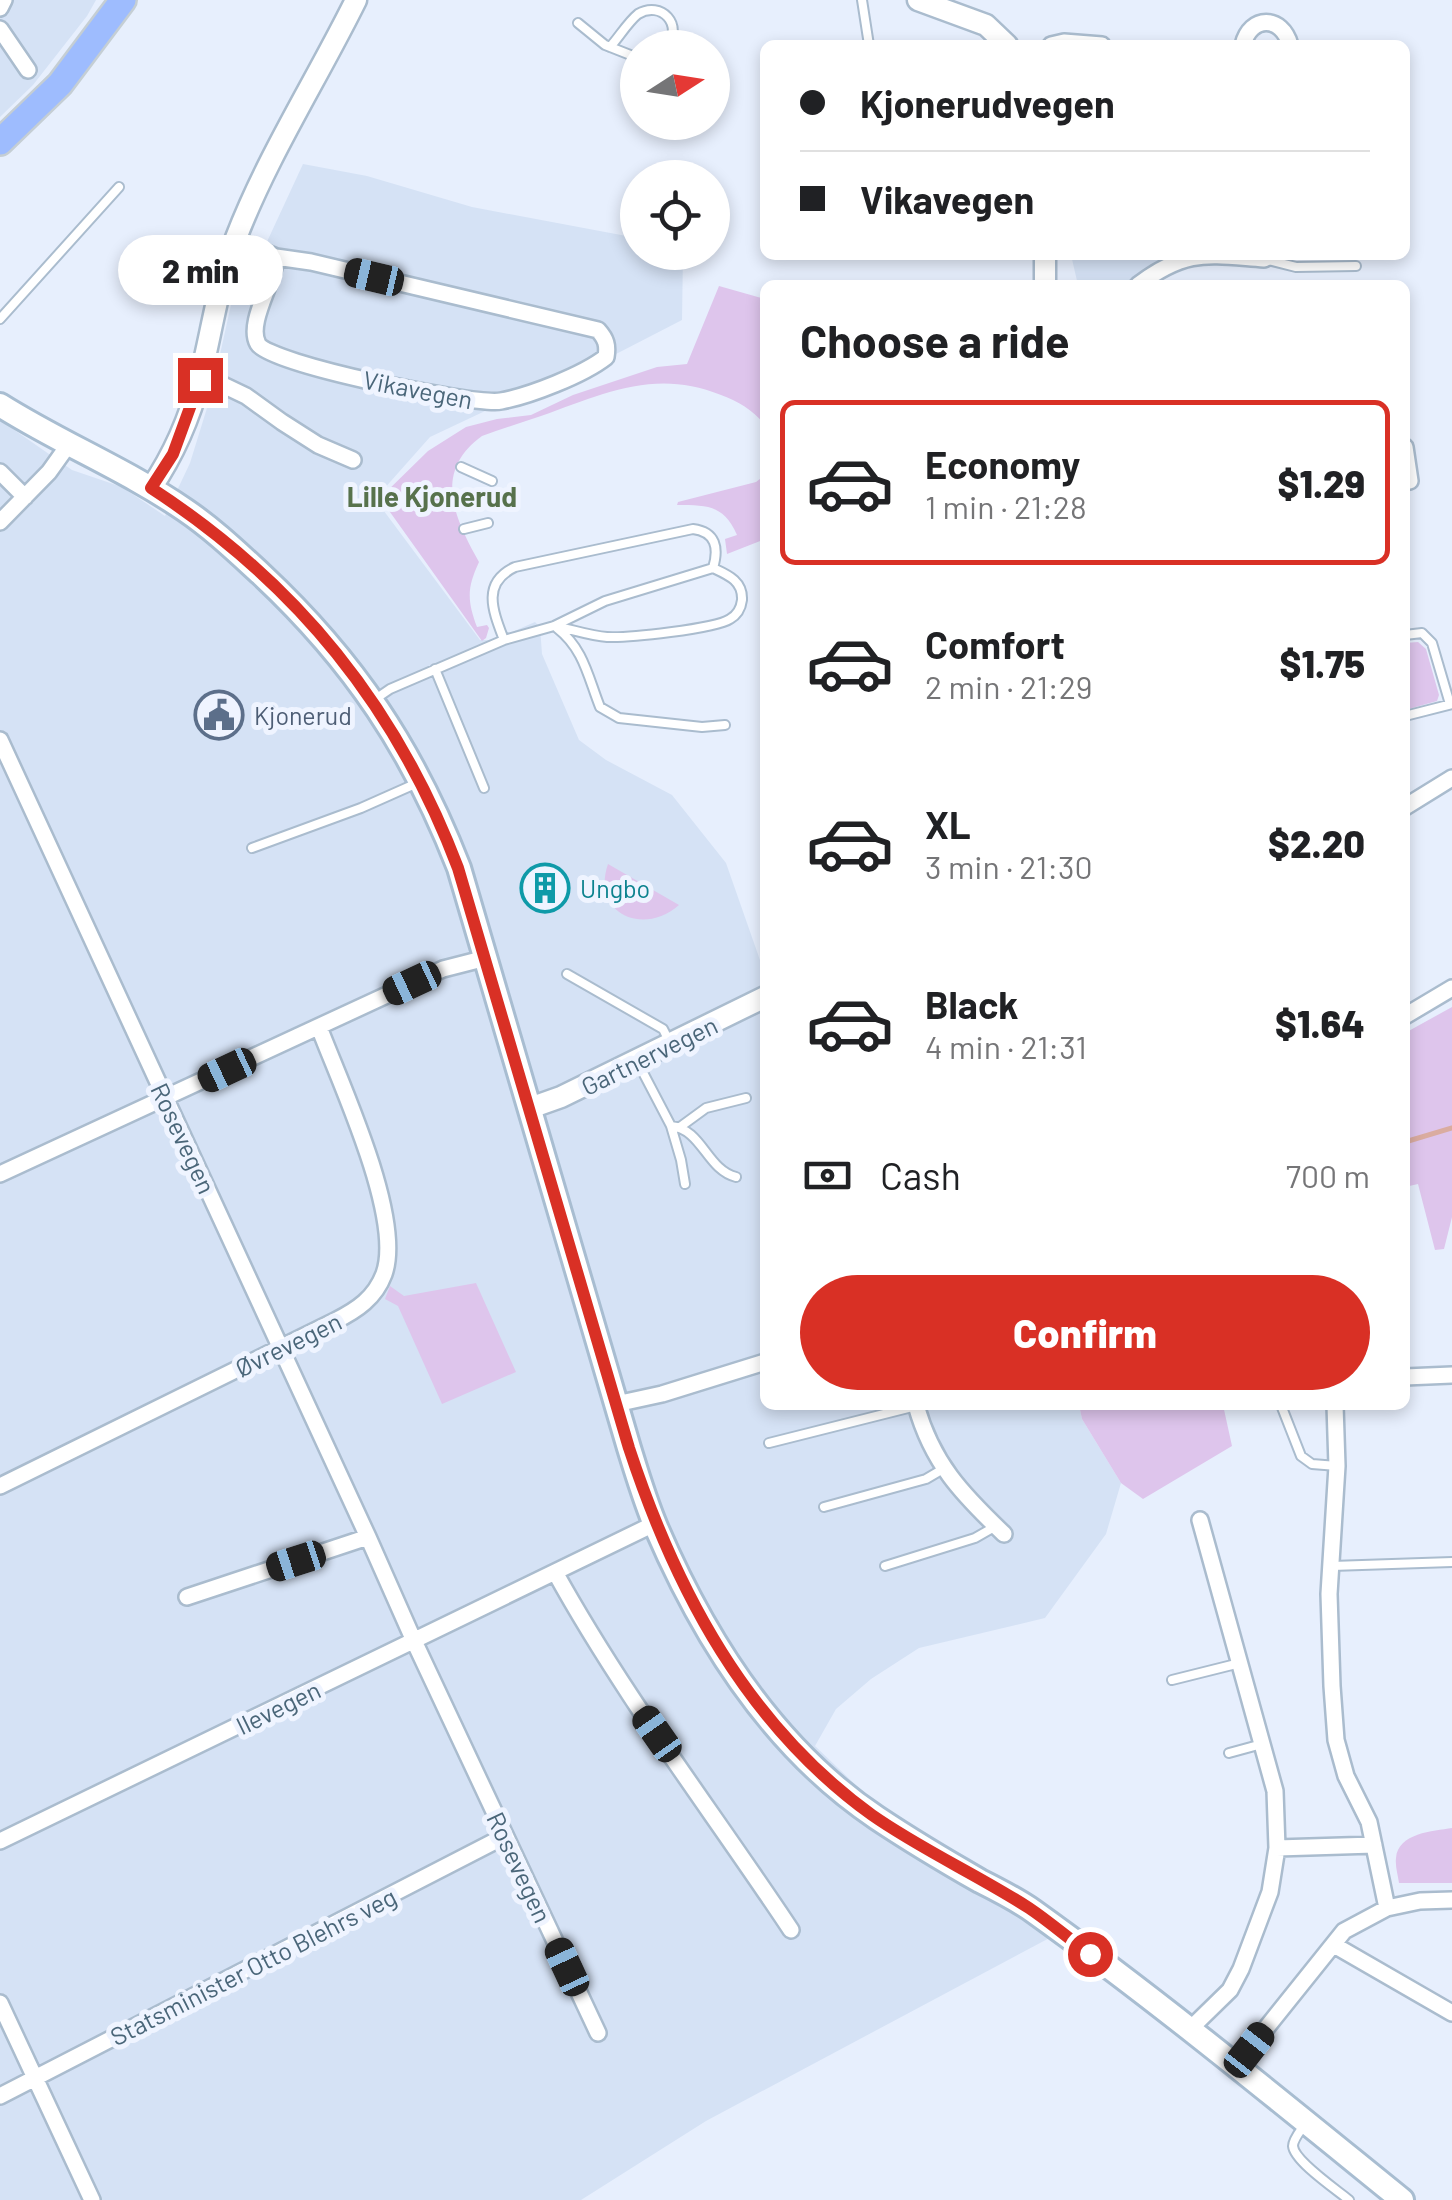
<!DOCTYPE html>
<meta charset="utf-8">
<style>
body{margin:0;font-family:Barlow,sans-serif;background:#f6f6f6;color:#202124;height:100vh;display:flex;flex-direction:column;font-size:38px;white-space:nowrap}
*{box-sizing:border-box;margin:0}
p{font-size:32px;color:#757577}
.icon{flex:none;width:55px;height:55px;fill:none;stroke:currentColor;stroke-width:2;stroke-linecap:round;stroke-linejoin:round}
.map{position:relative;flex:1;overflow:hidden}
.sheet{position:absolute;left:760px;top:280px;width:650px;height:1130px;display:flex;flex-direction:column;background:#fff;border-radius:15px;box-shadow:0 5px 15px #0003}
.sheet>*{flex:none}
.top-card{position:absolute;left:760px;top:40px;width:650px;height:220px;border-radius:15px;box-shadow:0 5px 15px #0003;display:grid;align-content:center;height:220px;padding:0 40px;background:#fff}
.needle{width:65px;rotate:78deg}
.controls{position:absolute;left:620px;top:30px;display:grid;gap:20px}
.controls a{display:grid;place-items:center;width:110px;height:110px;border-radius:50%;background:#fff;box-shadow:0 5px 15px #0003;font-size:50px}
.end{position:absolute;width:45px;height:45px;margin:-22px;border:12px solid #d93025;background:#fff;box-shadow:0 0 0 5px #fff}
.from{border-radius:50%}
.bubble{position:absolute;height:70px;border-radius:35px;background:#fff;box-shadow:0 5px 15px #0003;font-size:32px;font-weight:800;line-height:70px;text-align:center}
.car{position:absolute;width:30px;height:60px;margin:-30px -15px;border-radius:12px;box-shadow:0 0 8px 2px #0007;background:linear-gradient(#222 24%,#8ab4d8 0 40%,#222 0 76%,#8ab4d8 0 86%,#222 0)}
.top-card b{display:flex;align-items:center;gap:35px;height:95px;font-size:38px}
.top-card b+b{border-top:2px solid #e0e0e0}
.top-card i{width:25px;height:25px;background:#202124}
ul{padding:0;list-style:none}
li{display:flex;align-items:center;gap:30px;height:165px;margin:0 20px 15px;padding:0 20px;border:5px solid transparent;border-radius:15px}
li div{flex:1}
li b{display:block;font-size:38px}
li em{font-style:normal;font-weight:800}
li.selected{border-color:#d93025}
li>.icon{width:90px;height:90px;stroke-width:1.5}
h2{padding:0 40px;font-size:45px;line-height:120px}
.pay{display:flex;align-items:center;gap:25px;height:110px;padding:0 40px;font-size:38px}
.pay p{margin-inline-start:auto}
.cta{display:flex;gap:20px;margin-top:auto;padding:20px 40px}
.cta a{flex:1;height:115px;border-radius:60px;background:#d93025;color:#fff;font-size:40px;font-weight:800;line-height:115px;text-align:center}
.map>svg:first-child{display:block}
.residential{fill:#d5e2f5}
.green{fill:#dec5ec}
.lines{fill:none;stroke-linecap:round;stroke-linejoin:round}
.stream{stroke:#daaca0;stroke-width:5}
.service-casing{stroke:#aabcce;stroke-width:12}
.minor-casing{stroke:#aabcce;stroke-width:20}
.tertiary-casing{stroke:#aabcce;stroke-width:25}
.secondary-casing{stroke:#a8bdd1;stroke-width:28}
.primary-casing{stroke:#c5ced4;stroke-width:30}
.service{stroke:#fff;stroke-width:8}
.minor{stroke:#fff;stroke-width:15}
.tertiary{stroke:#fff;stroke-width:20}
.secondary{stroke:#fff;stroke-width:22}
.primary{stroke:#9ebcfe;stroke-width:25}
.route{stroke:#d93025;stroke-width:12}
.labels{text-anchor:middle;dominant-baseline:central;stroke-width:10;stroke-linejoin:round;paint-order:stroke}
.street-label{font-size:25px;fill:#4a6679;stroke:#eff4ff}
.service-label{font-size:25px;fill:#4e5e75;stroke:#eff4ff;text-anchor:start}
.culture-label{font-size:25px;fill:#0d838f;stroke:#eff4ff;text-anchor:start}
.neighbourhood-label{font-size:28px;font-weight:bold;fill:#57724c;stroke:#eff4ff}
</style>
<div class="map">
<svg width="1452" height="2200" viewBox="0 0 1452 2200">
<rect width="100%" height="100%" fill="#e7effd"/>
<path class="residential" d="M0 0H96L87 16 33 85 0 117Z
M303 164 367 176 472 207 637 238 638 252 683 253 682 320 618 353 515 397 430 437 375 499 480 640H494L535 622 540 627 542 654 579 740 606 760 672 795 726 863 761 963 765 992V1405H1079L1082 1419 1121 1483 1106 1534 1045 1618 919 1648 871 1679 836 1709 815 1746 886 1814 969 1858 1062 1916 1057 1934 706 2121 581 2200H0V420L72 470 122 487 165 516 190 463 211 395 240 264 259 259Z
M1071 255H1175L1134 285H1078Z"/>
<path class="green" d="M719 286 765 299V425C753 410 739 402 721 395 655 368 603 394 541 416 521 423 501 429 482 436 432 472 455 519 479 562 467 588 467 600 477 627L487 625 489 628 486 638 482 641 380 498 428 451 466 427 497 419 531 415 573 395 657 367 687 364Z
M765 475V522L760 525 765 539 727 554 725 539 737 535C724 505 707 505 677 505L678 502 756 482Z
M1418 642 1426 649 1439 695 1437 701 1405 710V643Z
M608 864 679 905C643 937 591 913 608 864Z
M1452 1007V1217L1444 1249 1435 1250 1418 1184 1405 1187V1033Z
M476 1283 516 1372 442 1404 398 1306 385 1299 390 1286 404 1296Z
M1079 1405H1223L1232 1446 1143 1499 1121 1483 1082 1419Z
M1452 1828V1883H1399C1398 1875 1395 1866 1396 1858 1398 1833 1433 1831 1452 1828Z"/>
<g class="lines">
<path class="stream" d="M1405 1142 1452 1128"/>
<g class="service-casing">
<path id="service" d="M862 0 869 45
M578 23 605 45 638 58
M610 47C619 37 628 22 638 14 661 0 685 25 666 48
M1264 259 1296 267 1356 266
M0 319 119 187
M461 467 492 481
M464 529 488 523
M557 628C584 649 588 677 600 707L619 718 702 727 725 725
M1405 635 1422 633 1432 643 1450 704
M504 640C493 611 481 583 515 567L693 529C716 532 719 548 713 568
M435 669 484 788
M374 700 390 689 504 640 554 626 605 601 713 568C728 575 743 581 742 600 741 608 737 615 730 619 715 629 627 638 607 637 590 636 571 629 554 626
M1405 716 1452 704
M252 848 361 808 415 784
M567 974 663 1029 669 1041
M637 1061 671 1126 681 1160 685 1184
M671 1126C702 1129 707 1170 736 1177
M680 1127 706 1108 746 1098
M1281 1405 1301 1456 1312 1464 1337 1466
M769 1443 916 1406
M824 1507 926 1479 943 1469
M885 1566 975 1538 996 1526
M1332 1566 1452 1562
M1172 1680 1240 1663
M1229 1753 1262 1744
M1305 2124C1301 2130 1293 2139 1293 2146 1294 2161 1337 2190 1349 2200"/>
</g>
<g class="minor-casing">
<path id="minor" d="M0 8 4 0
M0 29 28 70
M1051 45 1064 42 1102 45
M1243 45C1250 15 1282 15 1290 45
M235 239 276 257 311 262 598 330C606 339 608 345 606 357 583 375 529 396 501 401 474 406 269 364 258 344 246 323 275 281 276 257
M1138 285C1187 248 1208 255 1264 259L1272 255
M200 380 223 385 246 396 282 422 318 445 353 460
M1405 447 1410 481 1405 482
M0 472 25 497
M0 522 49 472 69 444
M0 740 368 1537 414 1641 598 2033
M1405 807 1452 778
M1405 1016 1452 988
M0 1174 443 969 486 958
M1405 1377 1452 1375
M616 1404 662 1394 765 1362
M916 1405C932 1463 962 1494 1004 1534
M1335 1405 1337 1466 1329 1594 1332 1686 1336 1740 1346 1776 1369 1822 1387 1908
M0 1486 335 1321C357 1310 375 1298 384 1274 404 1218 340 1083 319 1027
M555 1572C624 1697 712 1811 791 1930
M187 1597 368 1537
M0 1841 654 1524
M1277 1848 1374 1845
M1334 1945 1452 2013
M0 2003 92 2200
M1189 2030 1230 1990 1241 1969 1270 1892 1277 1848 1275 1791 1200 1520
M1235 2067 1344 1931 1387 1908 1420 1901 1452 1900
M0 2096 505 1836"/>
</g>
<g class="tertiary-casing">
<path id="tertiary" d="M918 0 986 25 1007 45
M1045 285V255
M151 488C174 454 190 417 200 378 212 331 218 282 236 238 268 155 317 79 356 0
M530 1108 561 1097 765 997"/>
</g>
<g class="secondary-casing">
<path id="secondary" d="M0 405C60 443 127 470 185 510 213 529 237 552 261 574 354 661 413 750 459 868L629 1448C637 1474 645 1501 656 1527 704 1639 774 1749 877 1818 910 1840 945 1861 980 1881 998 1890 1016 1899 1033 1911 1160 2002 1281 2102 1402 2200"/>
</g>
<g class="primary-casing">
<path id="primary" d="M0 142 60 84 123 0"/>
</g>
<use href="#service" class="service"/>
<use href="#minor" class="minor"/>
<use href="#tertiary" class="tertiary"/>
<use href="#secondary" class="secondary"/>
<use href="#primary" class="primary"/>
</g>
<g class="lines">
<path class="route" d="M200 380 173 454 151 488C297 583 397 707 458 868L629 1448C676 1591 747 1725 872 1815 922 1850 978 1875 1029 1908 1050 1922 1069 1939 1090 1954"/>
</g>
<defs>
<g id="civic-ring" transform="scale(2.5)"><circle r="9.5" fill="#eff4ff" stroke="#5c6f8a" stroke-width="1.5"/><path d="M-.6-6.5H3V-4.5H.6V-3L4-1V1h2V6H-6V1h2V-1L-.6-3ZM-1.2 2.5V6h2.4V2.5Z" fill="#5c6f8a"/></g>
<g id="building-ring" transform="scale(2.5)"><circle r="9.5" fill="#eff4ff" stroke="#0f9aa8" stroke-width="1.5"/><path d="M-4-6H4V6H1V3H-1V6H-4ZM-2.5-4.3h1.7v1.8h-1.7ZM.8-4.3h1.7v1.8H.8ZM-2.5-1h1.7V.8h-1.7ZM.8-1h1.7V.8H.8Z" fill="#0f9aa8"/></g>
</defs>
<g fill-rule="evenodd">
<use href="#civic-ring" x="219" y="715"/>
<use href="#building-ring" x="545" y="888"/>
</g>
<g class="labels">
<g class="street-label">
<text transform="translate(418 389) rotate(11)">Vikavegen</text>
<text transform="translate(649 1055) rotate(-26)">Gartnervegen</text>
<text transform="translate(184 1138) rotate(65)">Rosevegen</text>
<text transform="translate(288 1344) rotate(-26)">Øvrevegen</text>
<text transform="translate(278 1707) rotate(-26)">Ilevegen</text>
<text transform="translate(520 1867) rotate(65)">Rosevegen</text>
<text transform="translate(253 1966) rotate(-27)">Statsminister Otto Blehrs veg</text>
</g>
<g class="service-label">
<text x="254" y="715">Kjonerud</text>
</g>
<g class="culture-label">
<text x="580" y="888">Ungbo</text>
</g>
<g class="neighbourhood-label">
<text x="432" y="496">Lille Kjonerud</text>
</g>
</g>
</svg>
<div class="controls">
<a><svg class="needle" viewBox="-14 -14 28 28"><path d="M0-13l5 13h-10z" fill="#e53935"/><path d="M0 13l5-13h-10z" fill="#757577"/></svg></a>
<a><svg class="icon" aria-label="locate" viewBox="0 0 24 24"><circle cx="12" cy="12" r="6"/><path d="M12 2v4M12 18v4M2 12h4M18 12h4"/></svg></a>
</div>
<i class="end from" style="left:1090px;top:1954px"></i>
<i class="end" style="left:200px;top:380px"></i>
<div class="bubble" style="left:118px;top:235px;width:165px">2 min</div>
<i class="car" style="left:374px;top:277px;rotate:283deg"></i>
<i class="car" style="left:412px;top:983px;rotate:245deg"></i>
<i class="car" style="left:227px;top:1070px;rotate:245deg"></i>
<i class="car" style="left:296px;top:1561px;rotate:252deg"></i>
<i class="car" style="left:657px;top:1734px;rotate:325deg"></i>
<i class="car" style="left:567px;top:1967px;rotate:335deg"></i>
<i class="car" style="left:1249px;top:2050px;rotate:38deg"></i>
<div class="top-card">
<b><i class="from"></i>Kjonerudvegen</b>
<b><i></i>Vikavegen</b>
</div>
<section class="sheet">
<h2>Choose a ride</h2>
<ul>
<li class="selected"><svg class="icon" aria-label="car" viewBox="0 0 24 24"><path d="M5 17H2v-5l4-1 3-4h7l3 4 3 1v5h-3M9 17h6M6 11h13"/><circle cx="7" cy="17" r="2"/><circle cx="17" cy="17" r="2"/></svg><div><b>Economy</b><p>1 min · 21:28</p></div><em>$1.29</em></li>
<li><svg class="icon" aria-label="car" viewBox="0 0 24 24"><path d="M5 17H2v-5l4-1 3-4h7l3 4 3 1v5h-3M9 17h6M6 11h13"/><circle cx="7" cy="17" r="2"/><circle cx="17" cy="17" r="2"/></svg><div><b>Comfort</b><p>2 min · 21:29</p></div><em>$1.75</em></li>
<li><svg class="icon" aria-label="car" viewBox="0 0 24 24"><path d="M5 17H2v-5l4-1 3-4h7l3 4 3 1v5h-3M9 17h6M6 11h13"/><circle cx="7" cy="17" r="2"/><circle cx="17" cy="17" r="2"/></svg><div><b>XL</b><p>3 min · 21:30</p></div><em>$2.20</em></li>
<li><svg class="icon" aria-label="car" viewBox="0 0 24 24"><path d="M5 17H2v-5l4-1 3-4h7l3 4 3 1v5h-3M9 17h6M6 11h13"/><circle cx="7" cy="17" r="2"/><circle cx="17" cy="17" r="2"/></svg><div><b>Black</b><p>4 min · 21:31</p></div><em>$1.64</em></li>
</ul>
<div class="pay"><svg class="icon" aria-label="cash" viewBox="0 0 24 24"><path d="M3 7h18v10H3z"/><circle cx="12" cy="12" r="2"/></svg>Cash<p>700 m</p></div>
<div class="cta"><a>Confirm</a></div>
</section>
</div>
